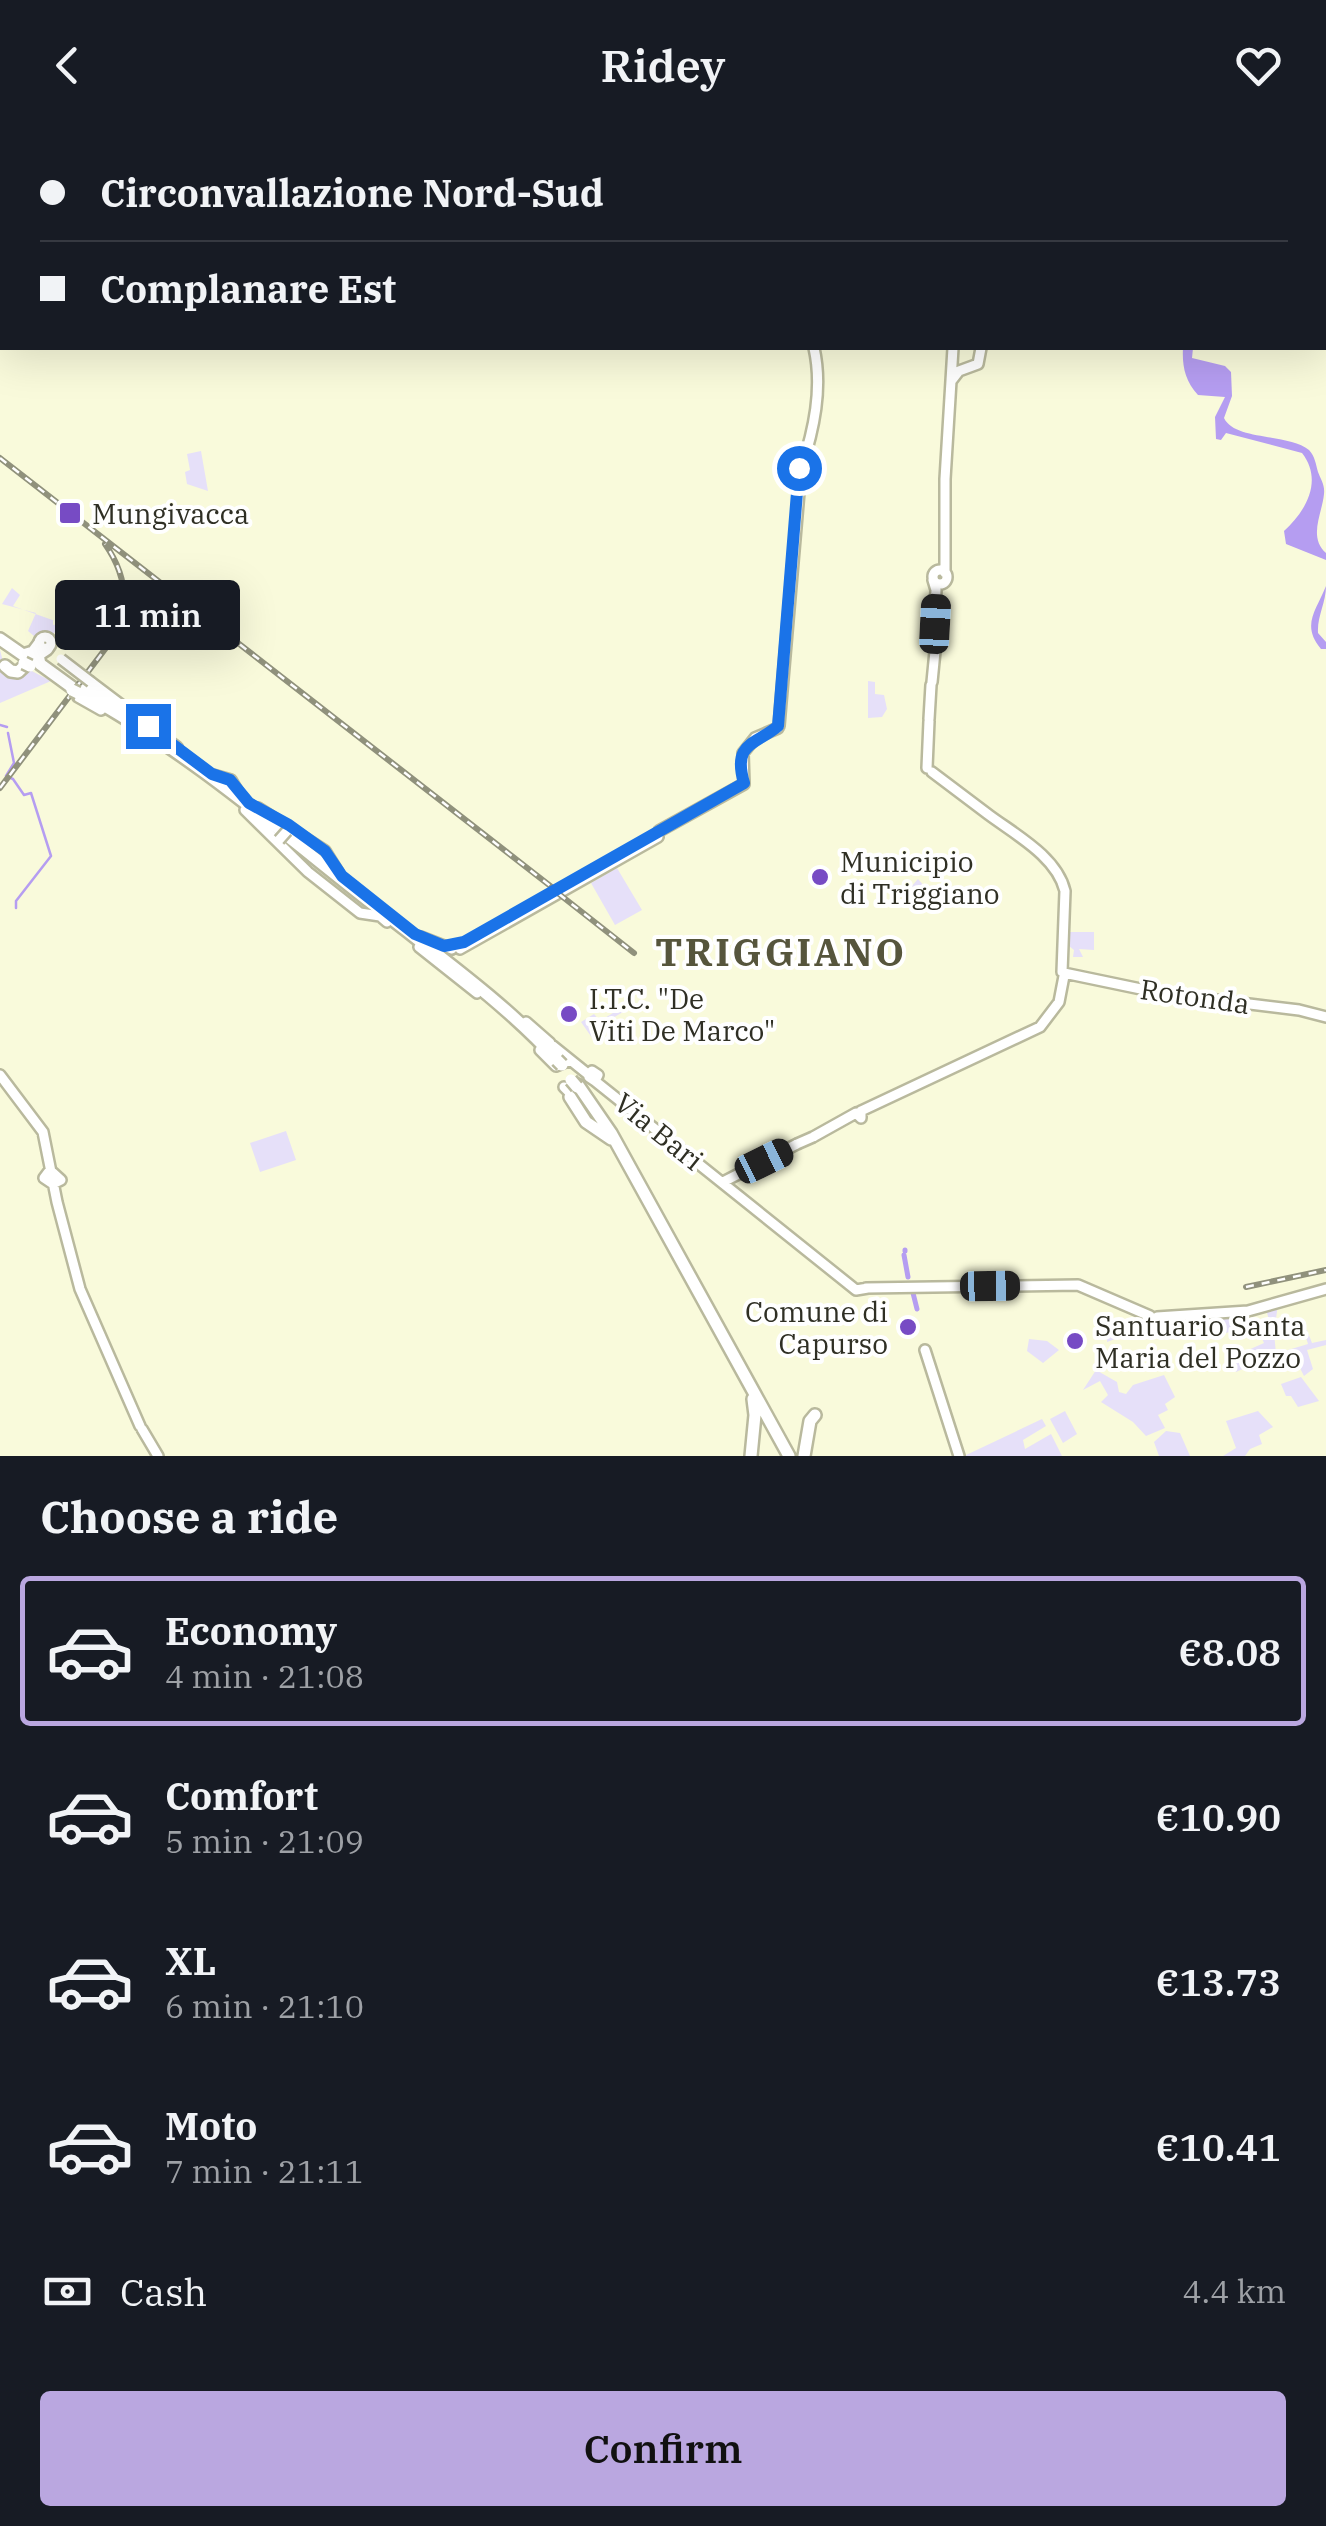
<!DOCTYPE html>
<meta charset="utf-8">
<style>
body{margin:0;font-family:"IBM Plex Serif",serif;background:#20242c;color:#f1f3f6;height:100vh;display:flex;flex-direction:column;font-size:38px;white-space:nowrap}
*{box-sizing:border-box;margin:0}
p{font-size:32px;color:#9ea1a6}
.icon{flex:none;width:55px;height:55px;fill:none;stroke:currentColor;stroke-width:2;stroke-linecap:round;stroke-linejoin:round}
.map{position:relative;height:1326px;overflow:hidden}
.panel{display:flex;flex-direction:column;background:#171b24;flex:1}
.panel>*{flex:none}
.top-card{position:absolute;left:0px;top:0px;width:1328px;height:220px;box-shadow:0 10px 40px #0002;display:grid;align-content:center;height:220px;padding:0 40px;background:#171b24}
.end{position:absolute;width:45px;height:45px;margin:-22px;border:12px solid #1a73e8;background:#fff;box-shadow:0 0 0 5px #fff}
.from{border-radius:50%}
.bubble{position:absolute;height:70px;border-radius:10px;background:#171b24;box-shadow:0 10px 40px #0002;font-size:32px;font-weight:600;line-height:70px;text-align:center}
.car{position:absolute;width:30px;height:60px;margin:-30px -15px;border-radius:12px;box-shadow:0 0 8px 2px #0007;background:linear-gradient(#222 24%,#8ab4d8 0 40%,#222 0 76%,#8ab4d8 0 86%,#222 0)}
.top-card b{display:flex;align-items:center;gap:35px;height:95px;font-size:38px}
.top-card b+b{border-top:2px solid #363941}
.top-card i{width:25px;height:25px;background:#f1f3f6}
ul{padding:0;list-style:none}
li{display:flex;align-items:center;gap:30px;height:150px;margin:0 20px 15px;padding:0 20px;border:5px solid transparent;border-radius:10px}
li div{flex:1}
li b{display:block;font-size:38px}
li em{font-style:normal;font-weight:600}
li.active{border-color:#baa7e0}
li>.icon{width:90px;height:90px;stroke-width:1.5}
h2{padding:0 40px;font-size:45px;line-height:120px}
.pay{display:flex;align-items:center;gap:25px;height:110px;padding:0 40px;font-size:38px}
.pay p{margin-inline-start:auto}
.cta{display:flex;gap:20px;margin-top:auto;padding:20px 40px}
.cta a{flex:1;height:115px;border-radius:10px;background:#baa7e0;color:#111;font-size:40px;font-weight:600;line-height:115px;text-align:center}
header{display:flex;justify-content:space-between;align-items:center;height:130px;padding:0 40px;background:#171b24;font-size:45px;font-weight:600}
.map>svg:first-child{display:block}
.green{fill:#e6e0f9;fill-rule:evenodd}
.water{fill:#b59df1}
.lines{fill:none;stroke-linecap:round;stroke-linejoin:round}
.stream{stroke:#b59df1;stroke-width:2.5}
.canal{stroke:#b59df1;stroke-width:5}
.secondary-casing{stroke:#b9b99d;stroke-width:14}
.trunk-casing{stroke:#b9b99d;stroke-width:16}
.secondary{stroke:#fff;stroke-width:9}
.trunk{stroke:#fff;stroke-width:11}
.rail-casing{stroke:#90917c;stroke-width:6}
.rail{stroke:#fff;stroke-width:2.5;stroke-dasharray:8;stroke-linecap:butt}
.secondary-bridge-casing{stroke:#b9b99d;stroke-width:14;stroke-linecap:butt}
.trunk-bridge-casing{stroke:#b9b99d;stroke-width:16;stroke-linecap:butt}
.secondary-bridge{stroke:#fff;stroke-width:9}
.trunk-bridge{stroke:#fff;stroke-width:11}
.route{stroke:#1a73e8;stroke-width:12}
.poi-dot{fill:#774bc4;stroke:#fff;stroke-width:4}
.labels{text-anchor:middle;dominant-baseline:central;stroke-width:8;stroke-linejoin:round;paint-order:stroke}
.poi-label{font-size:28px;fill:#2f2f24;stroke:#fff;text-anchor:start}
.street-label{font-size:28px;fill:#2f2f24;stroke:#fff}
.district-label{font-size:38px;font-weight:bold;letter-spacing:2.5px;fill:#56553c;stroke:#fff}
</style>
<header><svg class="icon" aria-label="back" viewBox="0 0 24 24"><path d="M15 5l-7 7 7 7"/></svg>Ridey<svg class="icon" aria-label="heart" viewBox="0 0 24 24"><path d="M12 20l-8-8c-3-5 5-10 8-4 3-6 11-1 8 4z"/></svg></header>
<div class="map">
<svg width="1326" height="1326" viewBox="0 0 1326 1326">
<rect width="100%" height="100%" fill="#f9fadb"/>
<path class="green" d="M201 321 208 361 187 354 185 342 190 340 187 324Z
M12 458 20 465 13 476 58 492 74 474 60 493 53 490V495L59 494 52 507 34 506 28 501 36 483 2 474Z
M0 520 5 539 26 538 51 551 0 573Z
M868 551 875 552V564L884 565 887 579 882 587 868 588Z
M617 738 642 780 615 795 591 753Z
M918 749 934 767 920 781 904 765Z
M1069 802H1094V820L1079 819 1083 827H1073L1074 820 1069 816Z
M621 878 623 882 594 899 600 909 595 912 581 892 594 884 600 891Z
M286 1001 296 1030 260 1042 250 1013Z
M1278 1175 1274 1202 1276 1224 1273 1226 1276 1232 1266 1236 1262 1230 1236 1242 1228 1228 1235 1234 1240 1231 1237 1225 1264 1213 1257 1198 1235 1205 1233 1201 1226 1203 1217 1185ZM1266 1179 1270 1194 1245 1200 1241 1185Z
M1157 1190 1169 1192 1171 1197 1139 1200 1107 1212 1108 1199Z
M1307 1200 1312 1213 1326 1210V1215L1307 1220 1313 1239 1304 1246 1299 1236 1286 1240 1278 1223 1308 1214 1304 1201Z
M1029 1209 1047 1211 1059 1220 1043 1233 1027 1221Z
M1096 1240 1117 1252 1119 1262 1126 1264 1133 1255 1164 1245 1175 1267 1165 1274 1168 1280 1158 1285 1165 1298 1146 1306 1133 1292 1101 1272 1108 1265 1100 1251 1083 1260Z
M1301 1247 1319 1271 1298 1277 1291 1266H1286L1281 1254Z
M1065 1281 1077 1304 1063 1313 1050 1289Z
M1258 1281 1273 1297 1259 1305 1262 1314 1250 1319 1245 1326H1223L1236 1318 1226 1291Z
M1042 1289 1046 1296 1023 1310 1025 1319 1051 1304 1062 1326H964Z
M1166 1301 1180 1303 1190 1326H1159L1154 1312Z"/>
<path class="water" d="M1183 218H1193L1192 228 1225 236 1231 242 1232 266 1224 288C1235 311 1288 303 1309 320 1315 326 1316 335 1318 342 1321 350 1325 355 1324 364 1322 384 1308 407 1326 423V430L1286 414 1284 401C1307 380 1323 350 1302 323L1226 303 1221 310 1216 309 1215 287 1225 267 1198 265C1185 251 1182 236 1183 218Z
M1326 456C1326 473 1317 486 1318 503L1326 512V519H1321C1301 495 1316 481 1326 456Z"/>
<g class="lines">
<path class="stream" d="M0 595 7 597
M8 603 14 633 6 646 13 649 24 665 31 663 51 726 16 771V778"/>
<path class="canal" d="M905 1121V1120
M904 1125 908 1147
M912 1159 917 1179"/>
<g class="secondary-casing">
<path id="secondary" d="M968 2V0
M952 250 959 241 978 234 981 218
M933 447a7 7 0 1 1 14 0a7 7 0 1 1-14 0Z
M945 443V349L953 218
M933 450 936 460 934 503
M39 513a6 6 0 1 1 12 0a6 6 0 1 1-12 0Z
M91 552 177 617
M932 552 936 511 930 504 931 500 936 511
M101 580 78 567 79 560 86 558 102 571 120 575
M929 589 931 555
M779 596 801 339C814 300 823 258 814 218
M927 638 929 591
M932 642 989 685
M213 645 231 650 241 667
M258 678 325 721 338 742
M245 680 308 742 360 783 380 786 387 792
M989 685C1016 705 1057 727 1065 761L1062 842
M659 701 744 654 743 623 755 608 778 598
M421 807 452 819
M419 817 477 863
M460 819 658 707
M1064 843 1160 863 1299 880 1326 887
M526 892 550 913
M548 912 589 945
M540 920 556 936 570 930
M592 941 598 945 595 951 589 947Z
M0 945 43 1002 57 1072 80 1159 140 1296
M595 951 856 1160 868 1158
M564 957 568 961
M861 981 1040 897 1059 872 1064 846
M813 1007 856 983 861 988V981
M50 1040 61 1050 53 1054 44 1048Z
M723 1052 797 1014
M866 1158 1078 1155 1150 1186
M1157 1187 1248 1181 1326 1159
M925 1220 959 1326
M142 1299 158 1326"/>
</g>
<g class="trunk-casing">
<path id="trunk" d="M204 0H206
M232 2 234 0
M272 2 274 0
M0 207 2 204
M0 509 23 525 33 522 39 514
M47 519 38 525 40 534 73 558
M5 536 11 541 18 542 33 528
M80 562C185 619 276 698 370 772 434 823 502 870 557 930
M578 955 611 1003 789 1326
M570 967 586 992 611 1009
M751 1326 755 1285 753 1269
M804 1326 810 1291 815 1285"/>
</g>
<use href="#secondary" class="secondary"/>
<use href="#trunk" class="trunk"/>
<g class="rail-casing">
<path id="rail" d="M0 328 553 758
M0 658 118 502C130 470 124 441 105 414
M559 764 634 823
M1246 1157 1326 1140"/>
</g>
<use href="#rail" class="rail"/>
<g class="secondary-bridge-casing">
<path id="secondary-bridge" d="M61 529 91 552
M279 710 287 701
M797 1014 813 1007"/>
</g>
<g class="trunk-bridge-casing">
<path id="trunk-bridge" d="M24 533 30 536
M72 560 78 563
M557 930 562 935
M571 950 577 957"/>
</g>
<use href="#secondary-bridge" class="secondary-bridge"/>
<use href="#trunk-bridge" class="trunk-bridge"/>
</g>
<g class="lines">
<path class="route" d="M148 596 212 644 230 650 249 673 289 695 325 721 342 746 415 804 444 816 464 812 744 653C732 612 756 615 778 596L799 338"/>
</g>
<g class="poi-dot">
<rect x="58" y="371" width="24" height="24" rx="5"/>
<circle cx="820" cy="747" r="10"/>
<circle cx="569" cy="884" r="10"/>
<circle cx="908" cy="1197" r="10"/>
<circle cx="1075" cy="1211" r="10"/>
</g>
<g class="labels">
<g class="poi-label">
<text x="92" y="383">Mungivacca</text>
<text x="840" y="731">Municipio<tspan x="840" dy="32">di Triggiano</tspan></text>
<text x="589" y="868">I.T.C. "De<tspan x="589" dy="32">Viti De Marco"</tspan></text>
<text x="888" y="1181" text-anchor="end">Comune di<tspan x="888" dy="32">Capurso</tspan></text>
<text x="1095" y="1195">Santuario Santa<tspan x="1095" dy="32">Maria del Pozzo</tspan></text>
</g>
<g class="street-label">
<text transform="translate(1195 866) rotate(8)">Rotonda</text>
<text transform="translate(659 1001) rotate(39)">Via Bari</text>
</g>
<g class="district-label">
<text x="781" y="821">TRIGGIANO</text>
</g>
</g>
</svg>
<i class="end from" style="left:799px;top:338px"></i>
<i class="end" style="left:148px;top:596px"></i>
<div class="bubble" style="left:55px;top:450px;width:185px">11 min</div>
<i class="car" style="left:935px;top:494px;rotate:3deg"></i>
<i class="car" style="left:764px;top:1031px;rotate:64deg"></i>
<i class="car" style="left:990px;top:1156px;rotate:89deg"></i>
<div class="top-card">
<b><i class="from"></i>Circonvallazione Nord-Sud</b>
<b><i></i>Complanare Est</b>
</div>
</div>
<section class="panel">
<h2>Choose a ride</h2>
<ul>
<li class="active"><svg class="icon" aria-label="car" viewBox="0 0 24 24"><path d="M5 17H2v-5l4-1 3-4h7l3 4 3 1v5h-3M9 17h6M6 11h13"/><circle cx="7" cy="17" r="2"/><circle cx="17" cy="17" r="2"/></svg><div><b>Economy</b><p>4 min · 21:08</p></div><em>€8.08</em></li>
<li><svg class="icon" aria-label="car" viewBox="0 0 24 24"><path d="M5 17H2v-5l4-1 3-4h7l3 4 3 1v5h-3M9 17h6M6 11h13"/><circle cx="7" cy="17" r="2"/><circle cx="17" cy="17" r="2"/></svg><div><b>Comfort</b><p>5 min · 21:09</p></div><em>€10.90</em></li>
<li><svg class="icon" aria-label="car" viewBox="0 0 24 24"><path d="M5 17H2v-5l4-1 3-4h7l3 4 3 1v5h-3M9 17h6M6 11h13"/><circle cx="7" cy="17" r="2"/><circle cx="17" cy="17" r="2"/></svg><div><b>XL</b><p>6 min · 21:10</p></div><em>€13.73</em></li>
<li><svg class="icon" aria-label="car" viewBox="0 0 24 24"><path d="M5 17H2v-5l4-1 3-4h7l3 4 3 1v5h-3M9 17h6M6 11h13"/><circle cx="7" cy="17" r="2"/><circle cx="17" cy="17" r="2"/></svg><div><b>Moto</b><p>7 min · 21:11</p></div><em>€10.41</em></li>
</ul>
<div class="pay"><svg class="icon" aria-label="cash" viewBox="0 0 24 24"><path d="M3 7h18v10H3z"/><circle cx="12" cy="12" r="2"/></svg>Cash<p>4.4 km</p></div>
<div class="cta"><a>Confirm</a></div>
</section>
